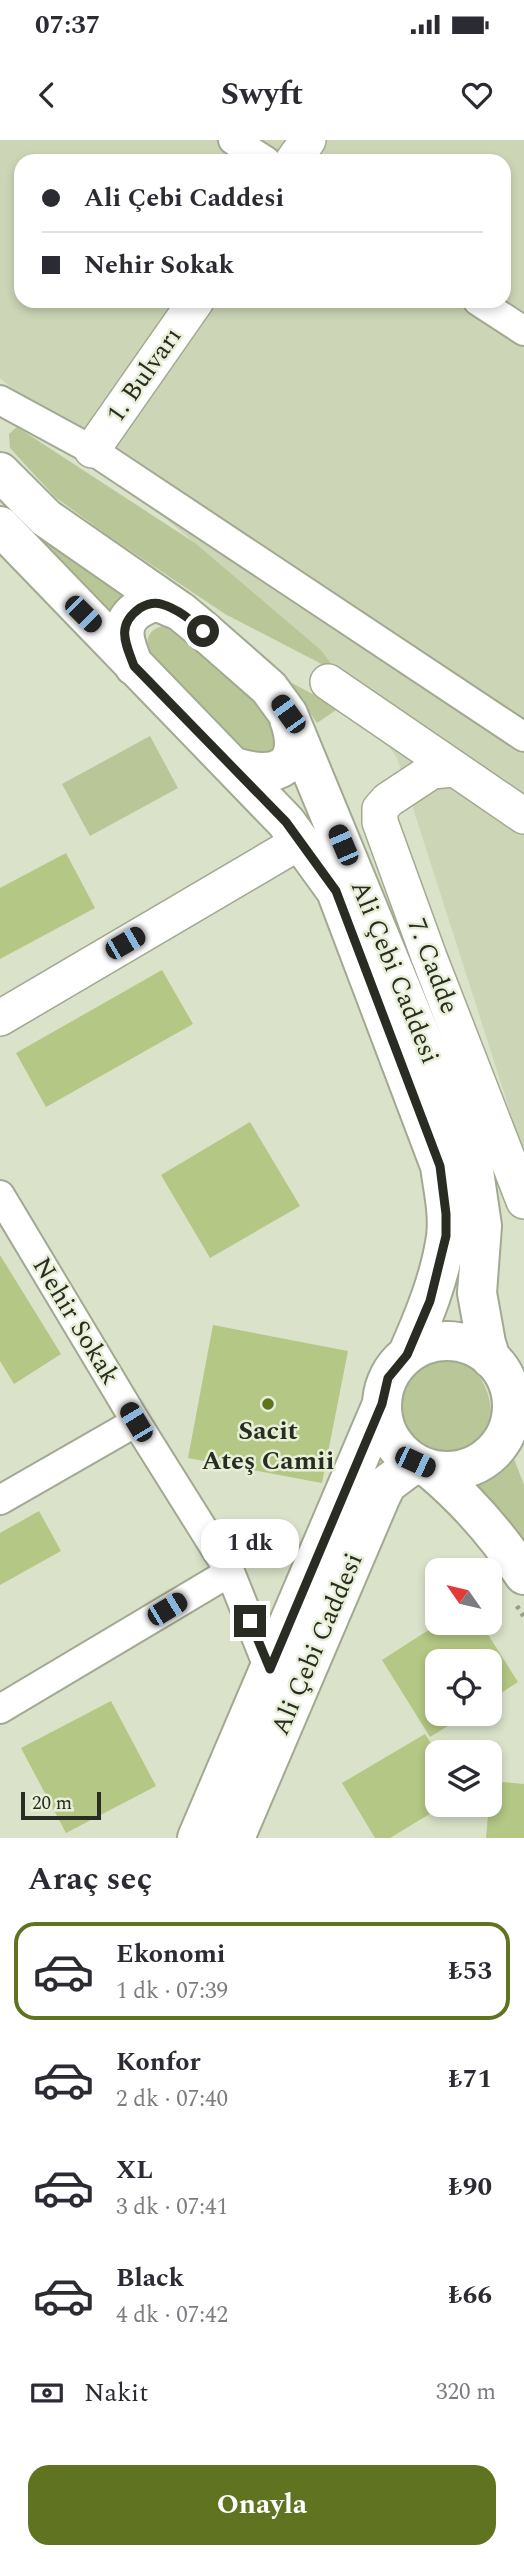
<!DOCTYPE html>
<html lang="tr">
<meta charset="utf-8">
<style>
body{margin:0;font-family:Spectral,serif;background:#f2f2f3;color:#2b2b33;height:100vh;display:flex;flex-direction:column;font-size:26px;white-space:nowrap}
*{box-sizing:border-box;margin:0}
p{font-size:23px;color:#7c7c81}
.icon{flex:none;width:38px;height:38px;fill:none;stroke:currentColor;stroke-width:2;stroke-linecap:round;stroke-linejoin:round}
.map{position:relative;height:1698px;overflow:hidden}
.details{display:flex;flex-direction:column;background:#fff;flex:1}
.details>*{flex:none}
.hud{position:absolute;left:14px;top:14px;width:497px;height:154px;border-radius:21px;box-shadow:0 4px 10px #0003;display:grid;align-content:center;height:154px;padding:0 28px;background:#fff}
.needle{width:46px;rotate:304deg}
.tools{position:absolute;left:425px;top:1418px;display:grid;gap:14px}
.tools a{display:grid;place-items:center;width:77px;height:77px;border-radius:14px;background:#fff;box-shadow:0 4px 10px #0003;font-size:35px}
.scale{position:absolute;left:21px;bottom:18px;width:80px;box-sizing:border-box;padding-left:7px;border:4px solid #292c23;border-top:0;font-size:19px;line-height:24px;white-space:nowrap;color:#292c23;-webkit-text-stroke:5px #e7f0d6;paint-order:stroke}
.end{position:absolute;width:32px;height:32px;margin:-16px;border:9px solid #292c23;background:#fff;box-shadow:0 0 0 4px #fff}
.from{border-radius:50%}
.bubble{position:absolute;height:49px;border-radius:21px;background:#fff;box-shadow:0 4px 10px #0003;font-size:23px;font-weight:700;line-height:49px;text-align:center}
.car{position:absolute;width:21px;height:42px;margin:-21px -10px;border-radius:9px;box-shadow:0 0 5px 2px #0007;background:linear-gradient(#222 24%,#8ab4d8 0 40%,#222 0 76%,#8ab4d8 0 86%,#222 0)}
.hud b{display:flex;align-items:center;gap:24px;height:66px;font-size:26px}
.hud b+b{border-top:2px solid #e1e1e2}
.hud i{width:18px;height:18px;background:#2b2b33}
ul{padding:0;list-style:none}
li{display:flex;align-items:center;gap:21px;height:98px;margin:0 14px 10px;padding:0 14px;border:4px solid transparent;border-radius:21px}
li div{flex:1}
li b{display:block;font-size:26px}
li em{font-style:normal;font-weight:700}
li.selected{border-color:#607321}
li>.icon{width:63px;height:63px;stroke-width:1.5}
h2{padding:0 28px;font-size:32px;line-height:84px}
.pay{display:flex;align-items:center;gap:18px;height:77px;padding:0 28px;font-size:26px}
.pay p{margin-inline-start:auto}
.cta{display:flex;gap:14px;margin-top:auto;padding:14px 28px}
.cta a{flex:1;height:80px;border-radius:21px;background:#607321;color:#fff;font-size:28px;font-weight:700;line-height:80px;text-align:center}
.status{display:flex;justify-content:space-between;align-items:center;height:49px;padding:0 35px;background:#fff;direction:ltr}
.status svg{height:19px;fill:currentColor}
header{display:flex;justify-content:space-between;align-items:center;height:91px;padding:0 28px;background:#fff;font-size:32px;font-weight:700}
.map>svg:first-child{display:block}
.built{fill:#ccd6b6;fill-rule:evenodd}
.green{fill:#b9c798}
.building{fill:#b4c784}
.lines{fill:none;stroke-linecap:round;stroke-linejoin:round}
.minor-casing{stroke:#a1a990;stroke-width:32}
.tertiary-casing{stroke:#a1a990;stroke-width:38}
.secondary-casing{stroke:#a1a990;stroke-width:42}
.path{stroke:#959c89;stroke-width:4.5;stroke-dasharray:3.5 5;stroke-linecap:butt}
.minor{stroke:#fff;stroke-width:28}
.tertiary{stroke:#fff;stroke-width:35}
.secondary{stroke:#fff;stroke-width:38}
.route{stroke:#292c23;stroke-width:9}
.poi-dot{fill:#607321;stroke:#e7f0d6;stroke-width:2.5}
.labels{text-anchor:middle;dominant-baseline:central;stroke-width:5;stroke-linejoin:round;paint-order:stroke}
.street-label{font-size:26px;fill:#292c23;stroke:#e7f0d6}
.poi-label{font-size:26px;font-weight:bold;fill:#292c23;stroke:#e7f0d6}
</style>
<div class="status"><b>07:37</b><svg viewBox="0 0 49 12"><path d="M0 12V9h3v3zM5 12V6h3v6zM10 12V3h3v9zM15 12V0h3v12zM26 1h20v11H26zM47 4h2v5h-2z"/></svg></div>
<header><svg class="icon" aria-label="back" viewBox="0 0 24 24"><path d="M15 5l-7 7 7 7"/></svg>Swyft<svg class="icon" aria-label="heart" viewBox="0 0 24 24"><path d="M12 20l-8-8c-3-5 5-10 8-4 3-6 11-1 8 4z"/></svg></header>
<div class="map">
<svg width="524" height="1698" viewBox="0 0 524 1698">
<rect width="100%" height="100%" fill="#dae2c9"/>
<path class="built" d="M0 0H524V1015L397 618 321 510 0 238ZM21 21H504V161H21Z"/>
<path class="green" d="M17 287 195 403 321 510 337 532 225 474 110 397 55 357 10 308 9 294Z
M0 345 136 456 117 481 0 361Z
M173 484 277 577 279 608 252 620 149 514C144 492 153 487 173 484Z
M288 541 339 568 317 583Z
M150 596 178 648 90 696 62 644Z
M434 1218C444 1218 457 1218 466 1224 486 1236 497 1269 487 1290 479 1307 455 1318 437 1314 429 1312 421 1304 415 1298 389 1269 405 1236 434 1218Z
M511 1311 524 1345V1410L467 1344C488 1340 501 1330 511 1311Z"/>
<path class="building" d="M66 713 95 768 0 819V748Z
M162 830 193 884 46 967 16 913Z
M250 982 300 1066 210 1118 161 1035Z
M0 1115 61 1214 14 1244 0 1221Z
M213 1185 348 1211 322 1343 188 1318Z
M39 1371 61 1411 0 1445V1393Z
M441 1482H480L518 1542 490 1560V1521H438V1573H469L430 1597 382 1520Z
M111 1561 156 1646 66 1693 21 1608Z
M425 1594 438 1614V1664H446L390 1698H375L342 1643Z
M491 1641 524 1644V1698H486Z"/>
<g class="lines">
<g class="minor-casing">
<path id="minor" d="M233 0 266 21
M478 161 524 191
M0 260 92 310 524 597
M0 1055 136 1282 230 1432 269 1529
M0 1360 136 1282
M0 1569 230 1432"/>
</g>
<g class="tertiary-casing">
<path id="tertiary" d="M293 21 308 0
M92 310 196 161
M328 542 524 676
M453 629 432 631 388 660 380 669V682L429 817 524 1061
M0 878 301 701"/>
</g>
<g class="secondary-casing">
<path id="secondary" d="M0 332 46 378 180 471 203 490 269 548 288 574 455 979 474 1031 482 1086 477 1153 486 1203 491 1219
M0 386 286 682 336 751 440 1026C443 1049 449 1074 446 1097 440 1138 424 1177 407 1215
M134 526C126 506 116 485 137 470 143 466 151 462 158 463 165 464 173 469 180 471
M235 627C277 641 306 626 289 579
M382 1266a65 65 0 1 1 130 0a65 65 0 1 1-130 0Z
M430 1329C466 1359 498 1396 524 1435
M197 1698 382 1264
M235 1698 381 1356 387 1344 415 1323"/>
</g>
<path class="path" d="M517 1466 524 1477"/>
<use href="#minor" class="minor"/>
<use href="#tertiary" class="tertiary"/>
<use href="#secondary" class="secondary"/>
</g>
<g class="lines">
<path class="route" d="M203 491C190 479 178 469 161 464 154 462 147 464 140 468 116 485 125 502 134 526L286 682 336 751 440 1026 446 1074V1096L430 1161 407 1215 388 1238 382 1264 270 1529 250 1481"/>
</g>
<circle class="poi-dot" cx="268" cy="1264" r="7"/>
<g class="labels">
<g class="street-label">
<text transform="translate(144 235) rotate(-55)">1. Bulvarı</text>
<text transform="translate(433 826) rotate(69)">7. Cadde</text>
<text transform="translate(395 832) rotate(68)">Ali Çebi Caddesi</text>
<text transform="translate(76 1181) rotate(59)">Nehir Sokak</text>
<text transform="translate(317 1504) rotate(-67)">Ali Çebi Caddesi</text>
</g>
<g class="poi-label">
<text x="268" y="1291">Sacit<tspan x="268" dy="30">Ateş Camii</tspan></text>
</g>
</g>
</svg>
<div class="tools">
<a><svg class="needle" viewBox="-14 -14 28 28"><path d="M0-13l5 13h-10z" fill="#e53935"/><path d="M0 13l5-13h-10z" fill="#7c7c81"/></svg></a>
<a><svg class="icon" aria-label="locate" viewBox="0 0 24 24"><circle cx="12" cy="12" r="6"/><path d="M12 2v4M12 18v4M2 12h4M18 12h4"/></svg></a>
<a><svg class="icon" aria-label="layers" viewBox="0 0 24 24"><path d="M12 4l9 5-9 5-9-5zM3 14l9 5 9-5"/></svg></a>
</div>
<div class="scale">20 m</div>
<i class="end from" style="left:203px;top:491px"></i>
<i class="end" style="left:250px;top:1481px"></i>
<div class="bubble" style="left:201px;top:1379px;width:98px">1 dk</div>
<i class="car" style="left:83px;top:474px;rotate:135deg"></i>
<i class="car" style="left:288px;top:574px;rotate:324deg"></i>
<i class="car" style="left:343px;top:705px;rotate:337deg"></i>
<i class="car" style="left:125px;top:803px;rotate:60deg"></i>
<i class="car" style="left:136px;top:1282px;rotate:329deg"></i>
<i class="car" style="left:415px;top:1322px;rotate:115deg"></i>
<i class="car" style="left:167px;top:1469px;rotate:59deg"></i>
<div class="hud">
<b><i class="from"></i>Ali Çebi Caddesi</b>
<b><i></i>Nehir Sokak</b>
</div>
</div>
<section class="details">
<h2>Araç seç</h2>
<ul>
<li class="selected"><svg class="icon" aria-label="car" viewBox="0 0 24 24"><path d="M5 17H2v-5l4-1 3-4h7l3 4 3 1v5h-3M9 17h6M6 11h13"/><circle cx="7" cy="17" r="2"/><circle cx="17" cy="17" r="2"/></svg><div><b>Ekonomi</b><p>1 dk · 07:39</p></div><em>₺53</em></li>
<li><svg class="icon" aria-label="car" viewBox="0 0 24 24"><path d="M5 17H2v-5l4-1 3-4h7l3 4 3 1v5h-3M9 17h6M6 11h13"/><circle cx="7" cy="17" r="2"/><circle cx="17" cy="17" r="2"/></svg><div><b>Konfor</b><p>2 dk · 07:40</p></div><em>₺71</em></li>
<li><svg class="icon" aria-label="car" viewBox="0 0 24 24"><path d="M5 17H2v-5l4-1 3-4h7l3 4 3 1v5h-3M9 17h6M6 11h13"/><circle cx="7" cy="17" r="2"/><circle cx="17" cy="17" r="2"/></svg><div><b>XL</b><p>3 dk · 07:41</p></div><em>₺90</em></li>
<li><svg class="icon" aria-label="car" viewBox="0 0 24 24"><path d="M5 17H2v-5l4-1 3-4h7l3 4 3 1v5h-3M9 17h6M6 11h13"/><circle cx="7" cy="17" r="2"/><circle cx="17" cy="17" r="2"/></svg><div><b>Black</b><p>4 dk · 07:42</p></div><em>₺66</em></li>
</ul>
<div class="pay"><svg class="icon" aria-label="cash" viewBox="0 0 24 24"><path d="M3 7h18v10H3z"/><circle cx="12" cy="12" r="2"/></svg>Nakit<p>320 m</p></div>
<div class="cta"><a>Onayla</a></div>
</section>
